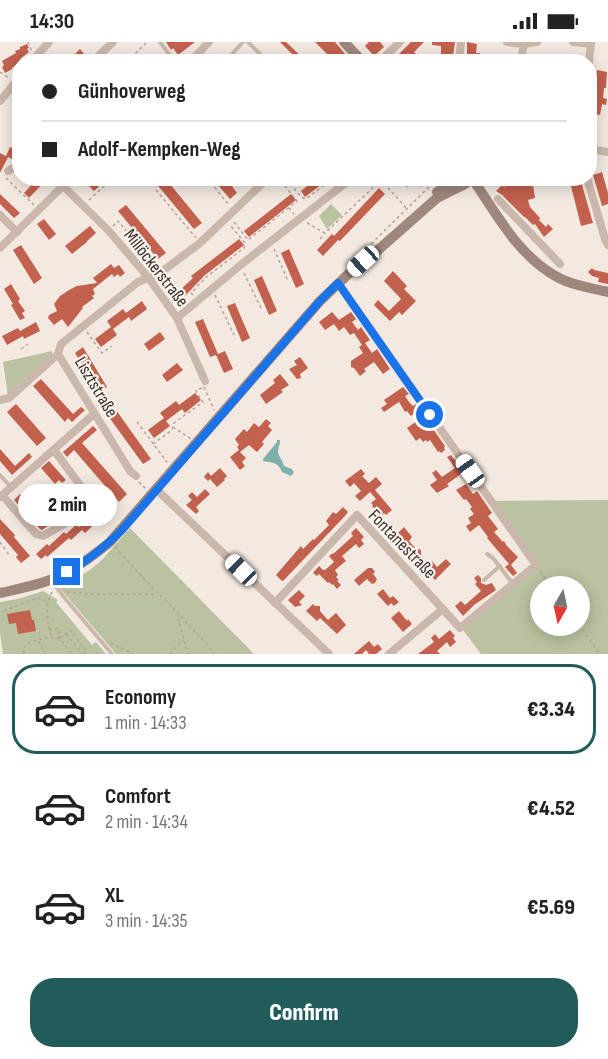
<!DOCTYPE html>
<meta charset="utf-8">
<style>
body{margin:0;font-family:"Sofia Sans Condensed",sans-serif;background:#f6f6f6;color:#222;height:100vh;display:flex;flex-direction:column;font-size:22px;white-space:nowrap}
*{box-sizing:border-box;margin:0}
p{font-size:20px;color:#767676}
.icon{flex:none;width:33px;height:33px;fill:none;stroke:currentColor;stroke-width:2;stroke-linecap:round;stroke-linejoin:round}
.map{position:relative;height:612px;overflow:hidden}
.details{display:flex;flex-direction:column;background:#fff;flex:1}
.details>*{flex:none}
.top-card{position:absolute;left:12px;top:12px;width:585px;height:132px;border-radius:24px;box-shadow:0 3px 15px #0003;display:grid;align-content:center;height:132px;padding:0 30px;background:#fff}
.needle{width:39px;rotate:189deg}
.controls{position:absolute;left:530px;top:534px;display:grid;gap:12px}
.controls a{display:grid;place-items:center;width:60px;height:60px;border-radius:50%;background:#fff;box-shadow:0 3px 15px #0003;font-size:30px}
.end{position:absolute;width:27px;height:27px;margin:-14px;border:8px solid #1a73e8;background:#fff;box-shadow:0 0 0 3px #fff}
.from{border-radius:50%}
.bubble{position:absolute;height:42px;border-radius:21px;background:#fff;box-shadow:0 3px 15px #0003;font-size:20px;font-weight:800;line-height:42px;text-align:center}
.car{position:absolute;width:18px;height:36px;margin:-18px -9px;border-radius:8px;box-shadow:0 0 4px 2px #0007;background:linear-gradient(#fff 24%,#345 0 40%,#fff 0 76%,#345 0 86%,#fff 0)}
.top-card b{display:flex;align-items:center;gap:21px;height:57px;font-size:22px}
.top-card b+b{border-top:2px solid #e0e0e0}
.top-card i{width:15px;height:15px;background:#222}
ul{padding:10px 0 0;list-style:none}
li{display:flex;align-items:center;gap:18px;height:90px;margin:0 12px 9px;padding:0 18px;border:3px solid transparent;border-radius:24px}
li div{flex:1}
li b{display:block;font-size:22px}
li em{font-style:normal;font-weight:800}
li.current{border-color:#215b5a}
li>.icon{width:54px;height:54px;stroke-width:1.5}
.action{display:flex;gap:12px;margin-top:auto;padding:12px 30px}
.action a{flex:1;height:69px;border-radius:24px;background:#215b5a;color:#fff;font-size:24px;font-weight:800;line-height:69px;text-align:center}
.status{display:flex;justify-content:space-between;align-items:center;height:42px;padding:0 30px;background:#fff;direction:ltr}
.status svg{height:16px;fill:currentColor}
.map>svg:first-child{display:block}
.green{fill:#bac2a1;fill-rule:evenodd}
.water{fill:#80b0ae}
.building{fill:#c3614f}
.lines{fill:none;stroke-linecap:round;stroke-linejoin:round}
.path{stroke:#b7a297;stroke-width:1.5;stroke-dasharray:3 3;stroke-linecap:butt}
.lane{stroke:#cbb8ad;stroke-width:4}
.street{stroke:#cbb8ad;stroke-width:8}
.secondary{stroke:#9f877e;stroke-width:10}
.route{stroke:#1a73e8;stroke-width:8}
.labels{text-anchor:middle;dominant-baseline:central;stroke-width:4.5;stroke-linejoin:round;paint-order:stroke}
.street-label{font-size:18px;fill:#3a2f2b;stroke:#faf3ee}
</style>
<div class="status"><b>14:30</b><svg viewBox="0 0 49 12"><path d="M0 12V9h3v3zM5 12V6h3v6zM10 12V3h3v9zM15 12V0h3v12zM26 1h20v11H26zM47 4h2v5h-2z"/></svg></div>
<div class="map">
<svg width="608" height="612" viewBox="0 0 608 612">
<rect width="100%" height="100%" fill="#f3e9e1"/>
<path class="green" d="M331 162 342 173 327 187 319 174Z
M52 309V314L8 354 3 320Z
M608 458V612H481L463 588 539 524 493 459ZM540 544H579V584H540Z
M130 486 254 612H116L58 544 82 533 91 527 101 519Z
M43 549 58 558 56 560 92 603 96 600 106 612H3L0 591V560L18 557Z"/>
<path class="water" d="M277 398H280C280 403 278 406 278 410 278 412 283 420 284 424L292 427 294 430 291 434 282 430C279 421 272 420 263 419V417L277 400Z"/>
<path class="building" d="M166 0H195L178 13 173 6 171 8Z
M280 0H286L304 17 302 20H297L292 14 293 13Z
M315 0H335L352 20H335Z
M369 0H380L384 5 374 14 365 4Z
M411 0H424L414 10 416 12 412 15 408 11 399 20H391Z
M432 0H455L452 20H441V4L432 3Z
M467 0 477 2 476 11H480L478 20H467Z
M27 2 29 6 27 7 29 10 20 17 21 19 12 26V27L5 31 2 25 4 23 2 19 16 11 15 9 20 7V5Z
M80 7 85 13 78 20H67L68 19 66 16 70 13 72 15Z
M597 28 607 30 606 46H604L603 56 607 57 606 63 602 62 600 73 590 71Z
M10 105 18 109 14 118 8 115 0 131V111L6 114Z
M602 130 608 151V162L602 164 593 133Z
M38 136H48L29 156 24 151Z
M96 136H108L94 149 88 143Z
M158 136H165L202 181 194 187 154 139Z
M212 136H226L237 151 230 157Z
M317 136H330L305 155 301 149Z
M408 136H430L421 145 415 138 407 145 403 141Z
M515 136H532L535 156 528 158 530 165 540 176 539 178 546 185 548 182 553 187 544 195 535 182 533 183 525 175H524L502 153 496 149 502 143 504 145Z
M569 136H580L593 181 581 184Z
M379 146 385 152 340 199 338 198 323 214 317 208 332 192 334 194Z
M0 152 20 171 14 176 0 162Z
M291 152 296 158 249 195 244 189Z
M126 163 166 211 158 217 118 169Z
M44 177 56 192 49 198 37 182Z
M90 184 96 191 87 199V200L72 212 65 204Z
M239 197 244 203 205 233 183 256 178 250 193 236 191 234Z
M21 203 42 236 34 242 13 208Z
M289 207 304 242 296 246 281 211Z
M111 222 114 226 119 223 125 231 120 235 118 232 114 235 112 232 93 247 95 252 92 254 94 256 82 265 83 266 68 285 62 277 54 283 48 276 49 273 57 269 54 262 60 254 69 248 77 244 97 241 93 236Z
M592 226 594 228 608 231V242L598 240 599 236 592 234 588 230Z
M393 229 407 244 404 247 416 259 402 273 399 270 390 279 374 263 378 258 389 269 401 257 384 239Z
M262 234 277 269 269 273 254 238Z
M11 242 20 257 18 259 25 269 22 271 25 276 20 278 11 263 13 262 4 247Z
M142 259 147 267 131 279 129 275 113 287 117 293 101 305 95 297 111 285 107 279 123 267 126 271Z
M235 261 250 296 242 300 227 264Z
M332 270 339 278 351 270 356 277 352 280 358 288 361 285 370 298 365 301 372 311 377 307 390 327 383 332 374 320 364 327 366 329 360 334 354 326 351 325V319L363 311 359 305 362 303 354 291 350 293 344 285 339 289 334 282 325 288 319 280Z
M203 277 218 312 225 309 233 327 224 331 216 313 210 315 195 280Z
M36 280 40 289 24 297 23 294 7 303 2 294 18 286 20 289Z
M160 290 165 297 149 309 144 302Z
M83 305 107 345 99 350 75 311Z
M300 315 308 326 300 332 301 336 297 337 289 327 297 323 294 319Z
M177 321 183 328 167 340 162 333Z
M280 332 289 343 281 348 283 350 266 362 260 353 275 341 273 338Z
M41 337 73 372 81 365 85 368 72 380 68 376 65 380 33 344Z
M403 345 409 352 405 354 409 360 413 364 416 362 419 367 411 374 407 369 405 370 399 360 384 370 381 366 387 362 384 358Z
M195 351 201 358 185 371 182 367 166 379 170 384 154 396 148 388 164 376 160 371 176 359 179 363Z
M106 354 151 417 143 422 98 360Z
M16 362 46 396 37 404 7 370Z
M266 377 271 381 268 384 272 388 262 400 264 402 257 410 249 403 240 410 246 416 242 420 245 424 240 428 230 415 239 408 237 405 239 403 235 397 244 387 247 390 254 381 259 385Z
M417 379 424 388 431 384 445 404 444 406 445 408 441 411 439 409 438 410 430 398 427 400 426 398 423 400 420 396 416 399 407 386Z
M93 384 97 388 82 401 127 452 119 460 74 408 67 415 63 410Z
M0 407 15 424 29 411 32 415 12 433 0 419Z
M451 413 464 430 447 442 449 444 437 451 430 443 437 438 432 431 436 428 442 435 455 426 447 415Z
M49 419 66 438 62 441 59 438 55 442 41 426Z
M220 426 227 434 224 437 225 438 217 445 210 437 208 439 204 435 208 430 211 434Z
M361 427 365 432 362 434 369 441 376 435 382 442 375 448 392 468 386 473 384 471 381 474 372 464 373 463 371 461 376 457 370 450 360 459 355 454 361 449 354 441 350 445 345 439Z
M466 442 473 452 477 449 492 471 488 474 498 487 494 490 502 499 505 500 506 503 518 515 511 523 517 531 513 534 505 525 509 522 487 496 488 495 479 483 470 490 466 484 471 481 468 476 474 472 470 467 472 465 466 457 464 458 456 448Z
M205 447 210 452 196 465 199 469 196 472 186 463 192 458 188 454 192 450 197 455Z
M78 451 83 457 75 465 73 464 62 473 57 468 68 458 69 459Z
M20 452 48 484 42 488 40 487 14 458Z
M343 465 348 470 344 475 284 538 282 539 276 533 301 504 303 507 313 497 314 498 329 483 326 479 333 470 336 472Z
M95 471 100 477 85 491 82 488 71 498 69 496 47 515 46 513 41 517 36 512 47 502 49 504 51 502 64 490 66 492 77 482 79 485Z
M0 477 15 493 14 495 30 514 21 521 16 515 18 513 0 492Z
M404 485 412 495 409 499 416 507H420L421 509V514L429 523 432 519 437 525 446 517 451 522 435 538 421 522 418 525 410 515H407L408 500 403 504 397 497 393 501 388 496 393 492 395 494Z
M356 486 364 495 361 498 364 502 359 506 356 502 342 514 346 519 335 528 338 533 336 535 339 538 337 539 341 543 337 547 333 542 332 543 329 540 328 541 319 532 317 534 313 531 319 524 323 528H325L334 520 329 514 333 511V512L353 494 351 491Z
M368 526H372L375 530 373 532 377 537 375 541 372 542 367 537 359 544 354 538Z
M478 533 481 536V541L486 543 492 541 496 548 474 563 463 574 455 564 461 559 465 563 481 549 475 542 477 540 474 536Z
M383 547 390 556 393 554 399 560 394 564 391 561 388 564 377 552Z
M299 548 305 554 299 560 302 563 295 565 288 558Z
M313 562 315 564H320V569L328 578 336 571 346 583 337 592 320 576 317 579 306 569Z
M30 568 32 578H34L36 589 18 592 16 581 9 582 7 572Z
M399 569 407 579 408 577 412 582 403 590 391 576Z
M450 588 455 594 453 596 456 600 450 605 447 600 437 609 440 612H418L434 600 431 596 435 592 439 597Z
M369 599 374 605 378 602 382 607 376 612H369L366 608 362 612H354Z"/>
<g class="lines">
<path class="path" d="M28 0 32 10
M127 20 147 0
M0 30 9 36
M6 136 35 164
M207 136 229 163
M288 136C291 143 300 156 306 157L333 136
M156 148 196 196
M89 158 113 136
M289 166 294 172
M234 180 248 198 297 159 285 144V136
M307 181 325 191 381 138 407 167
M113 184 118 179 156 225
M320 197 324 192
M367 206 438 136
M274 207 288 239
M244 231 262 268
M193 253 191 251 205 236 244 206 245 201 230 183
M215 253 234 293
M87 290 102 311 112 304
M21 307 28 302
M204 345 214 368
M137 380 167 420
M173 385 191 397
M153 402 172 388 174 381 203 360 196 350 197 347 203 346
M139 440 146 447
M0 500 9 513
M115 505C132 523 148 543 166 558L215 612
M540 529 551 544
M67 550 89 552H155
M4 569 37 556 47 559
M178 576 186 605 189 612
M579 583 600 612
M49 588 58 586 59 596
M66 592 83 612
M51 594C47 578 44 565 52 550
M60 596 70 588 87 610 84 612
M39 599 45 612
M110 601 134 612
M24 612C24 608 23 606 26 603 32 597 53 594 60 597L72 612
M96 612 98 611 99 612
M170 612 183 598"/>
<path class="lane" d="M160 0 175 20
M248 0 268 20
M225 20 243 0
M0 433 11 445
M487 512 493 516 513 542
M51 538 63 554 112 612
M484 538 500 524"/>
<path class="street" d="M507 0 524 2 537 0
M573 0 591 2
M31 20 49 0
M92 20 113 0
M190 20 209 0
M379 20 400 0
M459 20 461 0
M521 20 524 0
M589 20 591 0
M0 59 20 35
M590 107 608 110
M8 129 20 122
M587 136 605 197 608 203
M63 144 108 188 148 235 177 276 205 339
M498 157 560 222
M0 173 17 190
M0 206 71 136
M177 276 243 221 352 136
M0 358 9 356 58 312
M136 434 130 429 58 312 61 302 138 240 160 231 200 201 268 136
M157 448 329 612
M2 453 36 492 43 494 66 481 90 464 91 458 54 408
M0 455 94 372
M275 561 357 473 460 586 536 523 338 241
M389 612 443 567"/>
<path class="secondary" d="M344 0 363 20
M472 136C497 173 519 215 559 236 574 244 592 246 608 250
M437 150 457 138 469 136
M0 551C17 547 34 544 50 538 73 529 92 515 110 500L320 259 362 219 369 216 437 156 465 142 472 136"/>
</g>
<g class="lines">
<path class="route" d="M67 530C88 519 105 505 122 488L320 259 338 241 430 373"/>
</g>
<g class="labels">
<g class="street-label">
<text transform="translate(156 226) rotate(52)">Millöckerstraße</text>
<text transform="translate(96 345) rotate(59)">Lisztstraße</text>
<text transform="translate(402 502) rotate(46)">Fontanestraße</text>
</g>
</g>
</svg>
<div class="controls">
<a><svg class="needle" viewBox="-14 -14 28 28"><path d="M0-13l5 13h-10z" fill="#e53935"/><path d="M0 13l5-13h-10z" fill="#767676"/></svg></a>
</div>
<i class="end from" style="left:430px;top:373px"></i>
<i class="end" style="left:67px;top:530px"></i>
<div class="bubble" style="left:18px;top:442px;width:99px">2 min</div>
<i class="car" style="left:363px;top:219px;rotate:228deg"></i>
<i class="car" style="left:470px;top:429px;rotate:325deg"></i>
<i class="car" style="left:241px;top:528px;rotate:314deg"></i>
<div class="top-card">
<b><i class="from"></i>Günhoverweg</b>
<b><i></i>Adolf-Kempken-Weg</b>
</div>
</div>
<section class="details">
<ul>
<li class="current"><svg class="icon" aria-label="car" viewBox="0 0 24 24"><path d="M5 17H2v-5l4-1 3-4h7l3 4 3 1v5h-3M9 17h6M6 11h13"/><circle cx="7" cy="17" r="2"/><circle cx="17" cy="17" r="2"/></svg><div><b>Economy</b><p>1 min · 14:33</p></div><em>€3.34</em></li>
<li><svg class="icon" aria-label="car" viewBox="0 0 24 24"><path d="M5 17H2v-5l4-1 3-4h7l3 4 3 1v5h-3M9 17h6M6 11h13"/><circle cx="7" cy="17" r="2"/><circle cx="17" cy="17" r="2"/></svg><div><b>Comfort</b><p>2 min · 14:34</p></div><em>€4.52</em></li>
<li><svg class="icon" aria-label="car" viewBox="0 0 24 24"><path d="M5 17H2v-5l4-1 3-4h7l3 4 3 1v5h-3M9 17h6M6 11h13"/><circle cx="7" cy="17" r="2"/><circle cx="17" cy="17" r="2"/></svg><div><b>XL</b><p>3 min · 14:35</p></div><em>€5.69</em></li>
</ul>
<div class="action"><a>Confirm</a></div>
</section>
